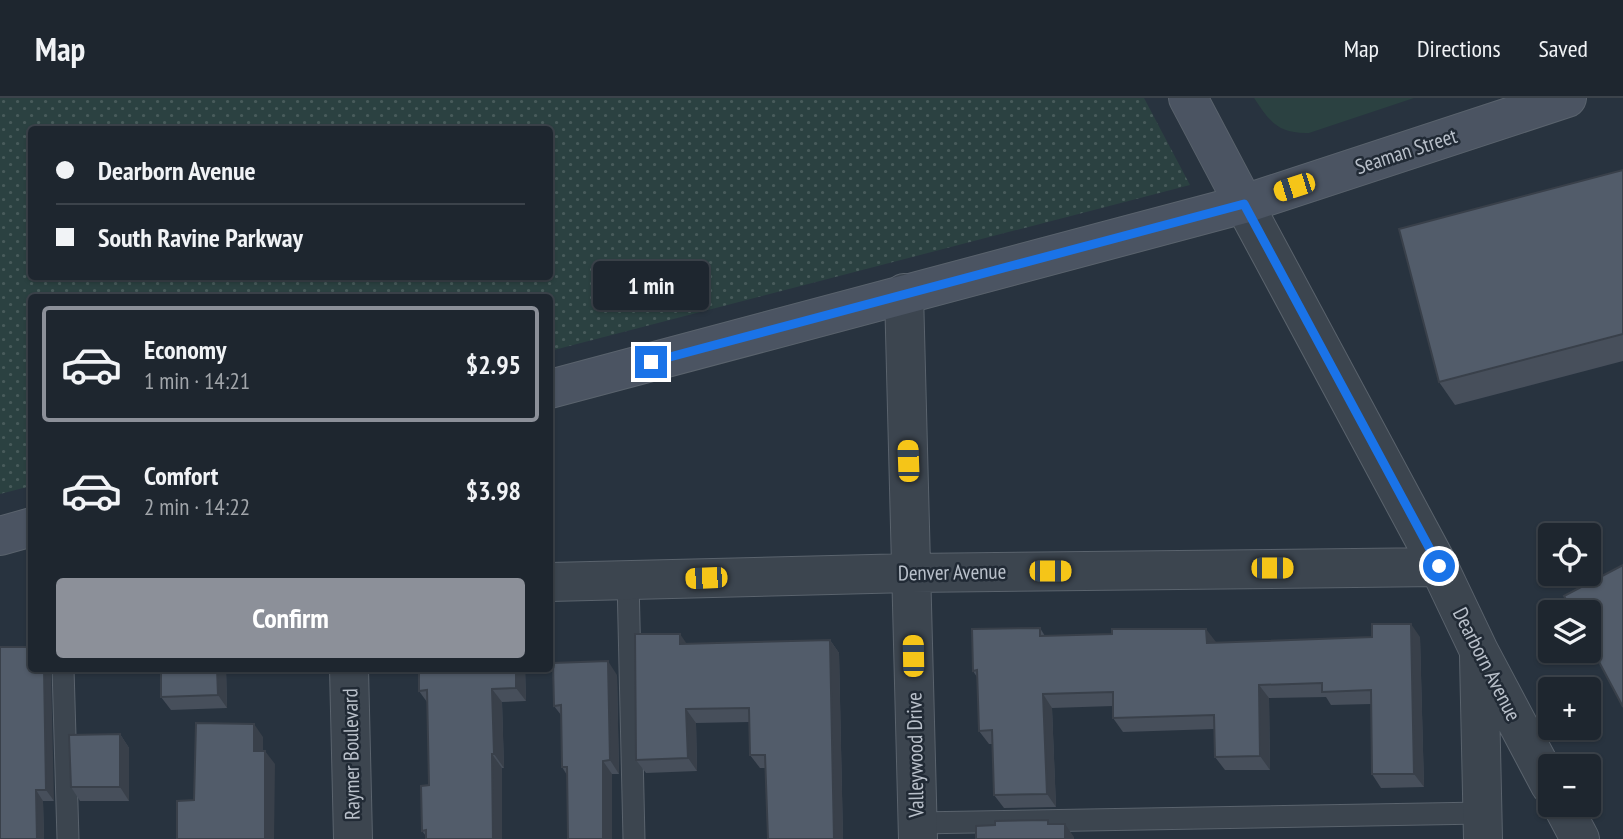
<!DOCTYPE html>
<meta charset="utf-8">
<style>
body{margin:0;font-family:"PT Sans Narrow",sans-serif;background:#2b323b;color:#f1f3f6;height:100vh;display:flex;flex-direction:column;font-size:26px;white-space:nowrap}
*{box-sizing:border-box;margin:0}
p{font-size:23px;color:#a1a5aa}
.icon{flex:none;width:38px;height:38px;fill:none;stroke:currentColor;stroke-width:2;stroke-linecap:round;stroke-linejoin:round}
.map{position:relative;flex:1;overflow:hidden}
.drawer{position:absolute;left:28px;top:196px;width:525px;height:378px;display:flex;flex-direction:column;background:#1e262f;border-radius:7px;box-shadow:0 2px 5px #0004,0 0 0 2px #3c434b}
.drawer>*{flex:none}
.top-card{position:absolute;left:28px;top:28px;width:525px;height:154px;border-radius:7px;box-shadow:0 2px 5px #0004,0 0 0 2px #3c434b;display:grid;align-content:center;height:154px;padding:0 28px;background:#1e262f}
.fabs{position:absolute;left:1538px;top:425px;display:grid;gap:14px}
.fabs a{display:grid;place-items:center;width:63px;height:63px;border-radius:7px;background:#1e262f;box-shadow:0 2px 5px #0004,0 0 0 2px #3c434b;font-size:35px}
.end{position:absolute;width:32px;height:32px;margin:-16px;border:9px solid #1a73e8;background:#fff;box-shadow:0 0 0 4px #fff}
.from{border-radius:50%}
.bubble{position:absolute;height:49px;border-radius:7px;background:#1e262f;box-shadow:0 2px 5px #0004,0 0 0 2px #3c434b;font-size:23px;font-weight:800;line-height:49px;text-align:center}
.car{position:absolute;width:21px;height:42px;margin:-21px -10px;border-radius:9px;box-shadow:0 0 5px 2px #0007;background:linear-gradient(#f5c518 24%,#345 0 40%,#f5c518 0 76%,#345 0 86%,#f5c518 0)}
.top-card b{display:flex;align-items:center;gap:24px;height:66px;font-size:26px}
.top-card b+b{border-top:2px solid #3c434b}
.top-card i{width:18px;height:18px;background:#f1f3f6}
ul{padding:12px 0 0;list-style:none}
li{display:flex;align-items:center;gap:21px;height:116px;margin:0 14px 10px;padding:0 14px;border:4px solid transparent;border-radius:7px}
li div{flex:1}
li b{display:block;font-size:26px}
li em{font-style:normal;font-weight:800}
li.active{border-color:#8c9099}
li>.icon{width:63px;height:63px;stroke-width:1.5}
.action{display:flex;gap:14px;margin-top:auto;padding:14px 28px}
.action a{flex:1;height:80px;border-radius:7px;background:#8c9099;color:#fff;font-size:28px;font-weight:800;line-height:80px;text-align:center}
header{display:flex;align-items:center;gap:42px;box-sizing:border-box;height:98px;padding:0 35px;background:#1e262f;border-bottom:2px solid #3c434b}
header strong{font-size:33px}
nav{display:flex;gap:38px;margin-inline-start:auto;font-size:24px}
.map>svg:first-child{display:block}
.grass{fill:#2b4141}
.park{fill:url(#park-dots);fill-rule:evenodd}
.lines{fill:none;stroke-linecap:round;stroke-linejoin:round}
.lane-casing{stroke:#5a636d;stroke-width:23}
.street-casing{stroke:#5a636d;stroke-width:40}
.secondary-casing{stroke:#5a636d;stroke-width:40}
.lane{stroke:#3c454f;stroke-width:21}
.street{stroke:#3c454f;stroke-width:38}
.secondary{stroke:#4b5462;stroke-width:38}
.wall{fill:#474f5b}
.shaded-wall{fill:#39404a}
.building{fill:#525c6a;stroke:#39404a;stroke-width:2}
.route{stroke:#1a73e8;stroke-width:9}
.labels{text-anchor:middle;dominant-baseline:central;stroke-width:5;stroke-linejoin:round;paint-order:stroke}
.street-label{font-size:21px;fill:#b9c0ca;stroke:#212a35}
</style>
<header>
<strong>Map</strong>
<nav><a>Map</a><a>Directions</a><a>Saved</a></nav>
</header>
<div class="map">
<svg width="1623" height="741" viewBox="0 0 1623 741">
<defs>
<pattern id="park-dots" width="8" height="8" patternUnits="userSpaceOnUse" patternTransform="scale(1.75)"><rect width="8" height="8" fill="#2b4141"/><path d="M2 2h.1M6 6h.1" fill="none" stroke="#485b5b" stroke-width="1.8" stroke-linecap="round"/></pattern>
</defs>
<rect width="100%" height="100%" fill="#28333f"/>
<path class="grass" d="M1254 0H1414L1309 35C1278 36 1270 24 1254 0Z"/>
<path class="park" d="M0 0H1144L1190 87 550 253V200H32L31 388 0 396ZM32 32H550V178H32Z"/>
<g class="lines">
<g class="lane-casing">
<path id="lane" d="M628 482 634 741
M63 570 68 741
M917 725 1482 715"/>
</g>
<g class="street-casing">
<path id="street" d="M1244 106 1439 469 1479 553 1550 687
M904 195 918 741
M550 484 911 475 1439 469
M1479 558 1483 741
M349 570 353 741
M1562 707 1580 741"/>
</g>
<g class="secondary-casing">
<path id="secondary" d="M1188 0 1244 106
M550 291 1244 106 1567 0
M0 438 32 429"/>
</g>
<use href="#lane" class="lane"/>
<use href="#street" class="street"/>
<use href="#secondary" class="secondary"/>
</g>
<path class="wall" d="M1623 72V263L1455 307 1439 284Z
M1040 530 1045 538 1216 545 1420 539 1424 689 1381 690 1372 676 1371 606 1331 607 1326 599 1269 600 1270 672H1225L1215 659V631L1123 634 1113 620V608L1052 610 1056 709 1004 710 994 697 992 646H989L979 633 977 579 973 573Z
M830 542 839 555 843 741H768L766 670H760L750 657V624L696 625 697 673 646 675 636 662 686 546Z
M0 549 54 703H43L44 741H0Z
M161 570H226L227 610 171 612 161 599Z
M419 570H525L526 603 502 604 504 670H502V741H426V738L422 733 429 687 427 604 419 593Z
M617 577 619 676H612V741H568L567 677 562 669 561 617 554 608Z
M120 636 129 650V703H80L71 689Z"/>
<path class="shaded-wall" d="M1411 526 1420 539 1424 689 1414 676Z
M1206 531 1216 544V559L1207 545Z
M680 536 689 549 680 546Z
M830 542 839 555 843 741H834Z
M608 563 617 577 619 676 610 662Z
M44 570H51L54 703 46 692Z
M217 570H226L227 610 218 597Z
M516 570H525L526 603 516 590Z
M1259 587 1269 600 1270 672 1260 658Z
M492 591 502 604 504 670 494 656Z
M1043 596 1052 610 1056 709 1047 696Z
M686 611 696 625 697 673 688 660Z
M254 626 263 639V666L254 653Z
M120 636 129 650V703L120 689Z
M265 653 275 666 274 741H265Z
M492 656 502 670V741H493Z
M603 663 612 676V741H603Z
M36 692 43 703 44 741H37Z
M1065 726 1074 739V741H1065Z"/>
<path class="building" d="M1623 72V236L1439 284 1399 131Z
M1623 467V609L1589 545V514H1573L1564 498Z
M1372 526H1411L1414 676H1372L1371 592 1322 594V585L1259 587 1260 658 1215 659 1214 617 1113 620V594L1043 596 1047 696 994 697 992 632 979 633 977 572 973 573 972 531 1040 530V538L1112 536V531H1206L1207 545 1372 539Z
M635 536H680V546L830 542 834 741H768L765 657H750L749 610 686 611 688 660 636 662Z
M0 549H32V570H44L46 692H36L37 741H0Z
M608 563 610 662 603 663V741H568L567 669H562L561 607 554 608 553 565Z
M161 570H217L218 597 161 599Z
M419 570H516V590L492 591 494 656H492L493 741H426V732L422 733 421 688 429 687 427 592 419 593Z
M196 625 254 626V653H265V741H177V703L194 702Z
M120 636V689H71L69 637Z
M1048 722V726H1065V741H976V728L995 727V723Z"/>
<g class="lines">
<path class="route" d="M651 264 1244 106 1439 468"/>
</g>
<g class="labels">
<g class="street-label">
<text transform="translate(1406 53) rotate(-18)">Seaman Street</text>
<text transform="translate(952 474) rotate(-1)">Denver Avenue</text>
<text transform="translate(1487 566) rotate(63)">Dearborn Avenue</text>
<text transform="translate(351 656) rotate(-91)">Raymer Boulevard</text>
<text transform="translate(915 657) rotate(-91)">Valleywood Drive</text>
</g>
</g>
</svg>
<div class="fabs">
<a><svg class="icon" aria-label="locate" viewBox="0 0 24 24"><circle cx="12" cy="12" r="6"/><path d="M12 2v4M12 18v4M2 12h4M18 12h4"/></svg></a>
<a><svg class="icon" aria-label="layers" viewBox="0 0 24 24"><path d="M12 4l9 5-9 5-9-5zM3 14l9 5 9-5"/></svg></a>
<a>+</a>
<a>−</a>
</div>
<i class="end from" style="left:1439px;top:468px"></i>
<i class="end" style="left:651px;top:264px"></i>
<div class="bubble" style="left:593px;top:163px;width:116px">1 min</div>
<i class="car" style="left:1294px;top:89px;rotate:252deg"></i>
<i class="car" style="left:908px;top:363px;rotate:358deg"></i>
<i class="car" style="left:1272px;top:470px;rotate:90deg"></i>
<i class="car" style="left:1050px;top:473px;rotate:90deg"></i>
<i class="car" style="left:706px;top:480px;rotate:268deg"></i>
<i class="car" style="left:913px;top:558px;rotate:359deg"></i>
<div class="top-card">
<b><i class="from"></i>Dearborn Avenue</b>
<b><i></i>South Ravine Parkway</b>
</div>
<section class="drawer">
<ul>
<li class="active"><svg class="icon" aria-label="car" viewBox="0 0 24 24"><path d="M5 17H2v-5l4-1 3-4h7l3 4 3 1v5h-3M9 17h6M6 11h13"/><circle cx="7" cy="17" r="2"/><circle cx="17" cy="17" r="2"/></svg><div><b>Economy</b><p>1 min · 14:21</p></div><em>$2.95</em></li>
<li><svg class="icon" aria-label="car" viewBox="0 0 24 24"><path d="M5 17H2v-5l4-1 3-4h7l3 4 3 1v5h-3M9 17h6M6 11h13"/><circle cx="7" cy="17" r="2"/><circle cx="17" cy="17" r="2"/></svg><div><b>Comfort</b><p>2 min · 14:22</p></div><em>$3.98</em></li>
</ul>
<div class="action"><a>Confirm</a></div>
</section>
</div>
